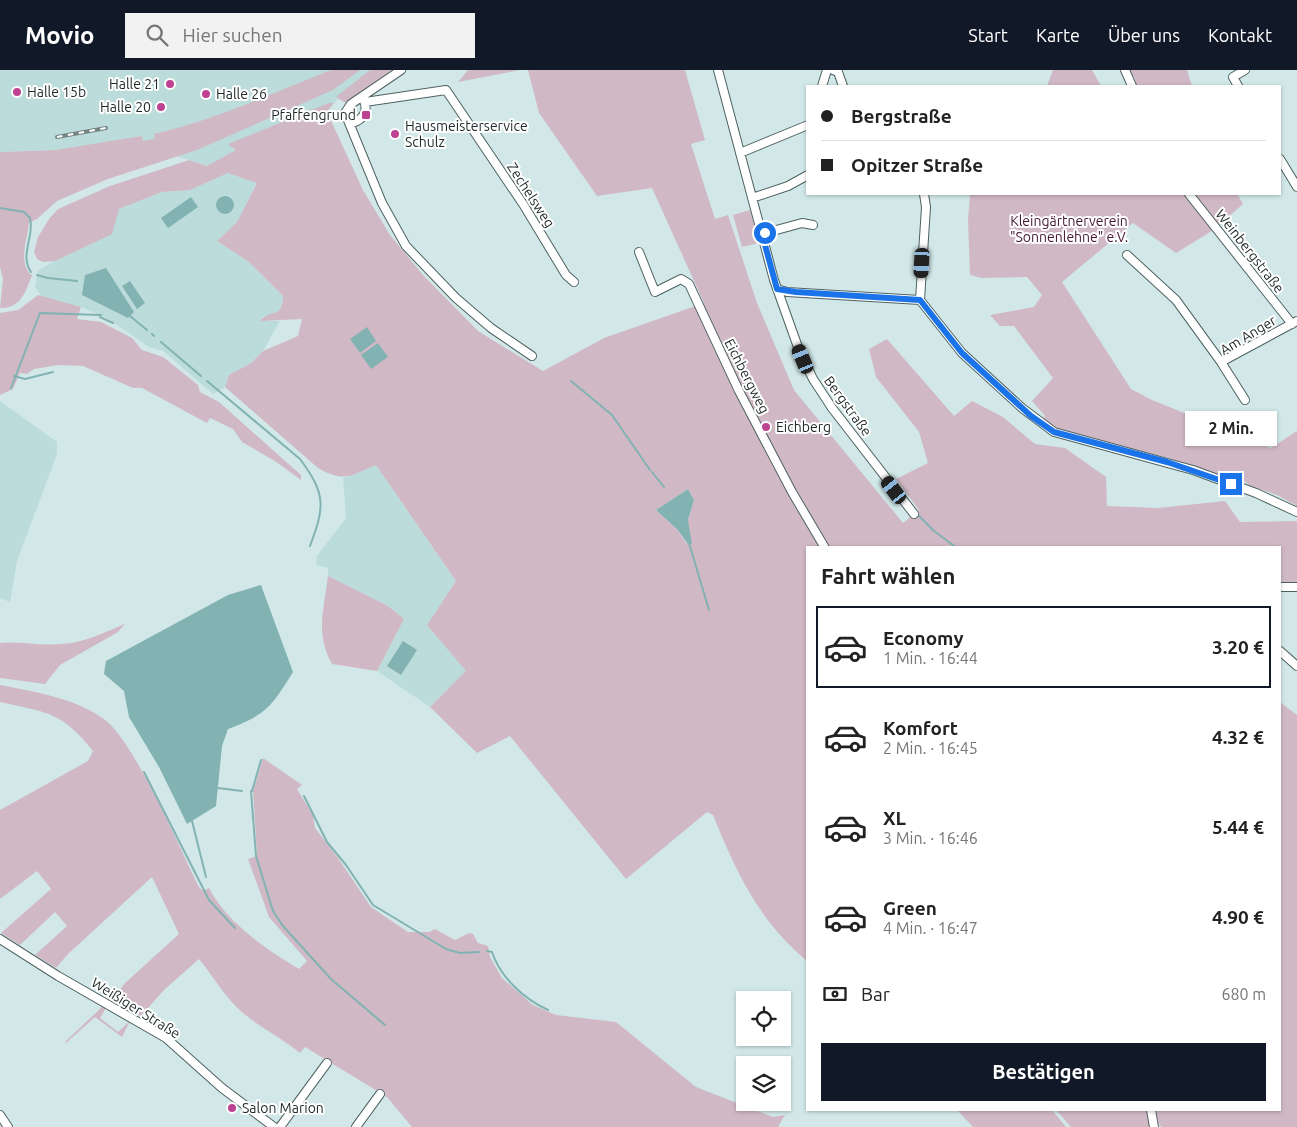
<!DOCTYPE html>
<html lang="de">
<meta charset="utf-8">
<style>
body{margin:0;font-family:Ubuntu,sans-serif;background:#f2f2f2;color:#222;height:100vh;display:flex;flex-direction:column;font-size:19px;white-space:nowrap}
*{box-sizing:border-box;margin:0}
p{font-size:16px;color:#767676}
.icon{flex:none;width:28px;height:28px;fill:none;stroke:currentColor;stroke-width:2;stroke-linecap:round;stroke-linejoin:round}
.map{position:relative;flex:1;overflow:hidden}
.side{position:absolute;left:806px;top:476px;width:475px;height:565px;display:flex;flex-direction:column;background:#fff;border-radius:0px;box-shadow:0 1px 4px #0004}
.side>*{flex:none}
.top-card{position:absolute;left:806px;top:15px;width:475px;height:110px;border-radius:0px;box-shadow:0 1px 4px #0004;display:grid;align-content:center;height:110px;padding:0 15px;background:#fff}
.controls{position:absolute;left:736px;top:921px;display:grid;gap:10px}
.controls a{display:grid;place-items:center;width:55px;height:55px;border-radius:0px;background:#fff;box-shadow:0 1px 4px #0004;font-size:25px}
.end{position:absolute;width:22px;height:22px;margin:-11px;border:6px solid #1a73e8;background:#fff;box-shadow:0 0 0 2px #fff}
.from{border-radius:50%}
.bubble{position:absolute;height:35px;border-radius:0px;background:#fff;box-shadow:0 1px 4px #0004;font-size:16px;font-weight:700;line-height:35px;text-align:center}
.car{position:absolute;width:15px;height:30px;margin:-15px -8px;border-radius:6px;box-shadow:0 0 4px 1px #0007;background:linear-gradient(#222 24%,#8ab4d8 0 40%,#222 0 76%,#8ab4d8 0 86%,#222 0)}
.top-card b{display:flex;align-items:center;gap:18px;height:48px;font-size:19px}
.top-card b+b{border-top:1px solid #e0e0e0}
.top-card i{width:12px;height:12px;background:#222}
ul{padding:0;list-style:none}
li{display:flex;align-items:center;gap:15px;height:82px;margin:0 10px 8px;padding:0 5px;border:2px solid transparent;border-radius:0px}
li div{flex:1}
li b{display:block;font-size:19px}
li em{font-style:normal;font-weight:700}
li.current{border-color:#111827}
li>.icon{width:45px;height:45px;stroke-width:1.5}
h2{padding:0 15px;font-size:22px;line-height:60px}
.pay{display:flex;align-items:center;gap:12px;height:55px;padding:0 15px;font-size:19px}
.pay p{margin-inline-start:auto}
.action{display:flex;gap:10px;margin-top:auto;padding:10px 15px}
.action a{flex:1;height:58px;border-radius:0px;background:#111827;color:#fff;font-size:20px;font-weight:700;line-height:58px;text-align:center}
header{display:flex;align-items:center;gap:30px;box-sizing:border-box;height:70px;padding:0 25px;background:#111827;color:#fff}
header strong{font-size:24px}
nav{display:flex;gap:28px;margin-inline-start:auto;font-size:18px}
.search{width:350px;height:45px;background:#f2f2f2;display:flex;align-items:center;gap:12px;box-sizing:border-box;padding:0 18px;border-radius:0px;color:#767676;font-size:19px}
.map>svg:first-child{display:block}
.built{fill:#bcdbdb}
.green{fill:#d0b9c5;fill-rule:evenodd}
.water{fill:#82b2b2}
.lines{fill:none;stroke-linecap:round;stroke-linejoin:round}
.stream{stroke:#82b2b2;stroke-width:2}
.minor-casing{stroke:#4e6161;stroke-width:10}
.minor{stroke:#fff;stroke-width:8}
.rail-casing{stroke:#748383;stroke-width:4}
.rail{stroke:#fff;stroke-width:2;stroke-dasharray:5.5;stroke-linecap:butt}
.route{stroke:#1a73e8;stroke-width:6}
.poi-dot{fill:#be4292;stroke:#fff;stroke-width:2}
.labels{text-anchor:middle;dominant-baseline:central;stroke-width:4;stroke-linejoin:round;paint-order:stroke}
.poi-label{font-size:14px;fill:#1f2828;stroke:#fff;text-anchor:start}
.street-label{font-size:14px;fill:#1f2828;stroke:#fff}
.park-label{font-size:14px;fill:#451734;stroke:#fff}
</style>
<header>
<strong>Movio</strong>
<div class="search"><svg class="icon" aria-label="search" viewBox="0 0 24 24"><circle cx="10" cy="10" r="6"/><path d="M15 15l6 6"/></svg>Hier suchen</div>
<nav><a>Start</a><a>Karte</a><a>Über uns</a><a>Kontakt</a></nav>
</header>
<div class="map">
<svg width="1297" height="1057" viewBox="0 0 1297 1057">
<rect width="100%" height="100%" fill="#d2e8e8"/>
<path class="built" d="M0 0H393L346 33 339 28 326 42 229 74 237 80 207 96 128 70 56 80 0 82Z
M228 103 257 113 237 152 217 171 249 192 283 226 282 236 279 242 263 247 261 251H280L263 281 251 293 229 305 225 317 213 324 163 281 149 277 107 248 81 237 42 228 35 217 38 201 114 153 119 139 162 122 190 120Z
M0 331 57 372V384L17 491 10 532 0 528Z
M376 395 456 511 427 555 467 601 430 637 377 601 404 549 388 536 328 506V498L316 495 317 486 346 448 343 408Z"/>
<path class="green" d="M331 0H360L333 20 197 80 108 109 57 131 37 149 29 153C28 168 17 194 32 205 26 221 21 239 0 238L3 209 0 197V82L56 80 142 66 143 71 155 69 154 64C215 50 273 23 331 0Z
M370 0H393L346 33 336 27Z
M468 0H520L458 12Z
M528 0H685L705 70 691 74 715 149 728 145 757 233 794 320 903 453 919 440 896 409 928 393 919 362 876 307 869 279 887 269 954 346 972 331 1003 347 1035 374 1065 378 1106 407 1107 436 1158 438 1225 431 1240 452 1297 451V515L1280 513V478H808L807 891C759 851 736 802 713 745L707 742 626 809 510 666 477 683 430 637 466 601 427 555 456 511 376 395C349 406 345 413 318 398L225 317 229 305 251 293 263 281 298 266 302 249 260 251C271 238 282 250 283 226L249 192 217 171 237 152 257 113 228 103 190 120 162 122 119 139 112 164 55 191 43 192 37 189 34 182 38 167 49 149 58 139 110 116 189 90 207 96 236 80 228 74 329 33H334L327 42 363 120 390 165 423 205 478 261 543 301 604 268 704 233 652 118 597 126 539 43ZM688 419 694 430 688 450 687 474 677 459 656 440Z
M1053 0H1092L1101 16H1047Z
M1127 0H1187L1192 16H1137L1134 6 1130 7Z
M970 124H1237L1243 134 1215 159 1176 183 1133 153 1062 212 1131 319 1152 330 1271 378 1297 361V436L1277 425 1250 416 1233 401 1225 408 1169 388 1060 362 1041 350 1045 346 1032 331 1053 308 1014 256H1000L990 245 1034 237 1042 225 1027 207 982 208 970 205 968 150Z
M750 140 759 173 742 177 733 145Z
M38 225 81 237 77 249 101 252 132 268 142 280 163 287 198 315 200 322 219 332 301 405V410L275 391 242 372 233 359 210 348 207 353 142 318H133L83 296 59 295 34 299 27 304 20 303 13 319 0 325V243L18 240Z
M328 506 388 536 404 549 377 601 332 594C315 564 324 539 328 506Z
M125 554 118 562 60 595 45 614 0 608V573C18 571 42 576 62 574 84 573 105 562 125 554Z
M0 615C35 622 75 628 104 649 135 672 180 779 199 817L203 821 209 818C228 854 265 878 299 899L307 891 269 847 248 789 257 786 253 721 263 688 302 715 297 719 313 745 315 758 338 788 371 837 408 862H429L435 859 455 870 469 863 473 864 478 873 488 876 490 887 502 908 533 935 556 945 616 952 696 1017 773 1047 785 1045 778 1057H412L387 1027 305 977 300 983C282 968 261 958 243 943 225 928 214 907 199 889L164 920 141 946 113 930 124 914 179 864 152 807 68 884 56 898 35 885 67 856 55 842 20 875 1 863 51 819 37 801 0 829V740L88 691 93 681C61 641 48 643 0 632Z
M1280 632 1297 645V1057H1162L1155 1050 1154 1040H1280Z
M103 936 106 938 100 948 118 962 130 951 122 967 95 947 66 973 65 972Z
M957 1040H1052L1066 1057H973Z
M1056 1040H1149L1151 1057H1071Z"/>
<path class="water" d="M216 135a9 9 0 1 1 18 0a9 9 0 1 1-18 0Z
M191 127 198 137 168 158 161 148Z
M106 198 134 242 128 248 82 225 85 205Z
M130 211 145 233 137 239 122 216Z
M367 257 376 271 360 283 350 269Z
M378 273 388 287 371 299 361 285Z
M688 419 694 430 688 450 692 474H688L677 459 656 440Z
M261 515 293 602C272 636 266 645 228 659L222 676 216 736 187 754 159 697 129 647 124 621 104 604 106 591 228 525Z
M403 571 417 580 401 605 387 596Z"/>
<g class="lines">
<path class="stream" d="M0 138 24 142 30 148C35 166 19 185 31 202
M37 205 48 208 77 211
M130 246 147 260
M100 247 113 253
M152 264 154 266
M161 272 201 306
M14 306 25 309 53 302
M207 311 300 389C326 424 325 436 310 476
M571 311 612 345 650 400
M11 318 40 243 101 245
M652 402 664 417
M917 444 934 461 957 478
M689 473 709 540
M144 702 209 830 235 858
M218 718 242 721
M251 721 256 786 273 841 283 856 331 909 385 955
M252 721 261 690
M304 726 327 772 346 795 373 835 446 879 460 883 479 882
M192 751 206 807
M487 881 492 882C500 907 524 929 548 940"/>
<g class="minor-casing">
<path id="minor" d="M401 0 351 34 345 43 382 133 406 176 456 228 491 258 532 286
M718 0 774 210 799 280 813 309 832 338 914 444
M833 0 838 2 843 16
M1125 0 1132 16
M822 16 827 0
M1238 16 1233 7 1245 0
M365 32 446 20 523 134 566 205 574 212
M347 49 352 53C364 50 369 39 363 29
M740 83 808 55
M1280 89 1297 117
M1189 124 1292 254
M752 128 788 116 808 105
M762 164 802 153 813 155
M639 182 655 222 681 209 689 214 739 321 792 422 825 478
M1127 185 1176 230 1221 292 1245 330
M777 219 787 222 920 230 962 283 1022 338 1054 362 1193 400 1256 423 1297 442
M920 230 926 137 924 124
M1221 292 1297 251
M1280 517H1297
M1280 581 1297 596
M0 869 58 906 166 968 222 1018 274 1057
M1151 1040 1154 1057
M0 1045 8 1057
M280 1057 327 993
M356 1057 380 1024"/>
</g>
<use href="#minor" class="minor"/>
<g class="rail-casing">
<path id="rail" d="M57 67 106 58"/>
</g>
<use href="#rail" class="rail"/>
</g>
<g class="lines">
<path class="route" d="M765 163 762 164 777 219 796 222 920 230 962 283 1031 346 1054 362 1167 392 1231 414"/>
</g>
<g class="poi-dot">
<circle cx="170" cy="14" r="5"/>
<circle cx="17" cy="22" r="5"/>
<circle cx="206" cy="24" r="5"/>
<circle cx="161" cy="37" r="5"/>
<rect x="361" y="40" width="10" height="10" rx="2.5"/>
<circle cx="395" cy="64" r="5"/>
<circle cx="766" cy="357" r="5"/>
<circle cx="232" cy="1038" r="5"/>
</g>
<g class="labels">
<g class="poi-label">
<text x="160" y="14" text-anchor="end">Halle 21</text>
<text x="27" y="22">Halle 15b</text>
<text x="216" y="24">Halle 26</text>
<text x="151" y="37" text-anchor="end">Halle 20</text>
<text x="356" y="45" text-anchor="end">Pfaffengrund</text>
<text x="405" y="56">Hausmeisterservice<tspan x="405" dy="16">Schulz</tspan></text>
<text x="776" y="357">Eichberg</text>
<text x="242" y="1038">Salon Marion</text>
</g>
<g class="street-label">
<text transform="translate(531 125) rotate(57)">Zechelsweg</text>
<text transform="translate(1250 181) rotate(52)">Weinbergstraße</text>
<text transform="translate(1248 265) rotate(-31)">Am Anger</text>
<text transform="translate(747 306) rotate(63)">Eichbergweg</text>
<text transform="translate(848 336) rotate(54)">Bergstraße</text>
<text transform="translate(136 938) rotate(32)">Weißiger Straße</text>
</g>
<g class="park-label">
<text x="1069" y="151">Kleingärtnerverein<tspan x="1069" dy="16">"Sonnenlehne" e.V.</tspan></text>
</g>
</g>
</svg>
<div class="controls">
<a><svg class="icon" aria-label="locate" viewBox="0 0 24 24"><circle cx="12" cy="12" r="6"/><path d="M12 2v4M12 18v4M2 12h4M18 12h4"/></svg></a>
<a><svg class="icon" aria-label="layers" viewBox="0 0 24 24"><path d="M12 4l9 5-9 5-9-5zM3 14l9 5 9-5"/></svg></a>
</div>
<i class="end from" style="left:765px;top:163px"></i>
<i class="end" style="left:1231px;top:414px"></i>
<div class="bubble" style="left:1185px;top:341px;width:92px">2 Min.</div>
<i class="car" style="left:922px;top:193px;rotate:183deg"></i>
<i class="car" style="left:803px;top:289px;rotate:337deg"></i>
<i class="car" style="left:894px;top:420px;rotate:323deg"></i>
<div class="top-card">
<b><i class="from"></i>Bergstraße</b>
<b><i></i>Opitzer Straße</b>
</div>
<section class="side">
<h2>Fahrt wählen</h2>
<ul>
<li class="current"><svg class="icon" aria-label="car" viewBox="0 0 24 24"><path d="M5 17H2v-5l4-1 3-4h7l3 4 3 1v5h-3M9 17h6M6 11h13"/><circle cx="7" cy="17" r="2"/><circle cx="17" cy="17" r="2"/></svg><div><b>Economy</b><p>1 Min. · 16:44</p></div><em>3.20 €</em></li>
<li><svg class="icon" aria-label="car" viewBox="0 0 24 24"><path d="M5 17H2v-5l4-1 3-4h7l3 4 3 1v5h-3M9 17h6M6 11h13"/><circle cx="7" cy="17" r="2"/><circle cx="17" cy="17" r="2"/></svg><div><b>Komfort</b><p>2 Min. · 16:45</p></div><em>4.32 €</em></li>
<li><svg class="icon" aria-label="car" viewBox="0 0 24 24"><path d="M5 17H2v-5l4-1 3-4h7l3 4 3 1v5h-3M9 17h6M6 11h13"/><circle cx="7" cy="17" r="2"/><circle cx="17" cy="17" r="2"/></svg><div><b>XL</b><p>3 Min. · 16:46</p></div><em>5.44 €</em></li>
<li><svg class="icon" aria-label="car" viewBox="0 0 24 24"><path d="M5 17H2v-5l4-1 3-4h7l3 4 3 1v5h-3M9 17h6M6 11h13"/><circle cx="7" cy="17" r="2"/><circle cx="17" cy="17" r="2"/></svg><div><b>Green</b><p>4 Min. · 16:47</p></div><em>4.90 €</em></li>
</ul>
<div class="pay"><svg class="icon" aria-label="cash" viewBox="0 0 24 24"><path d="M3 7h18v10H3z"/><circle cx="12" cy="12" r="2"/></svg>Bar<p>680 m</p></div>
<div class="action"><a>Bestätigen</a></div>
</section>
</div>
